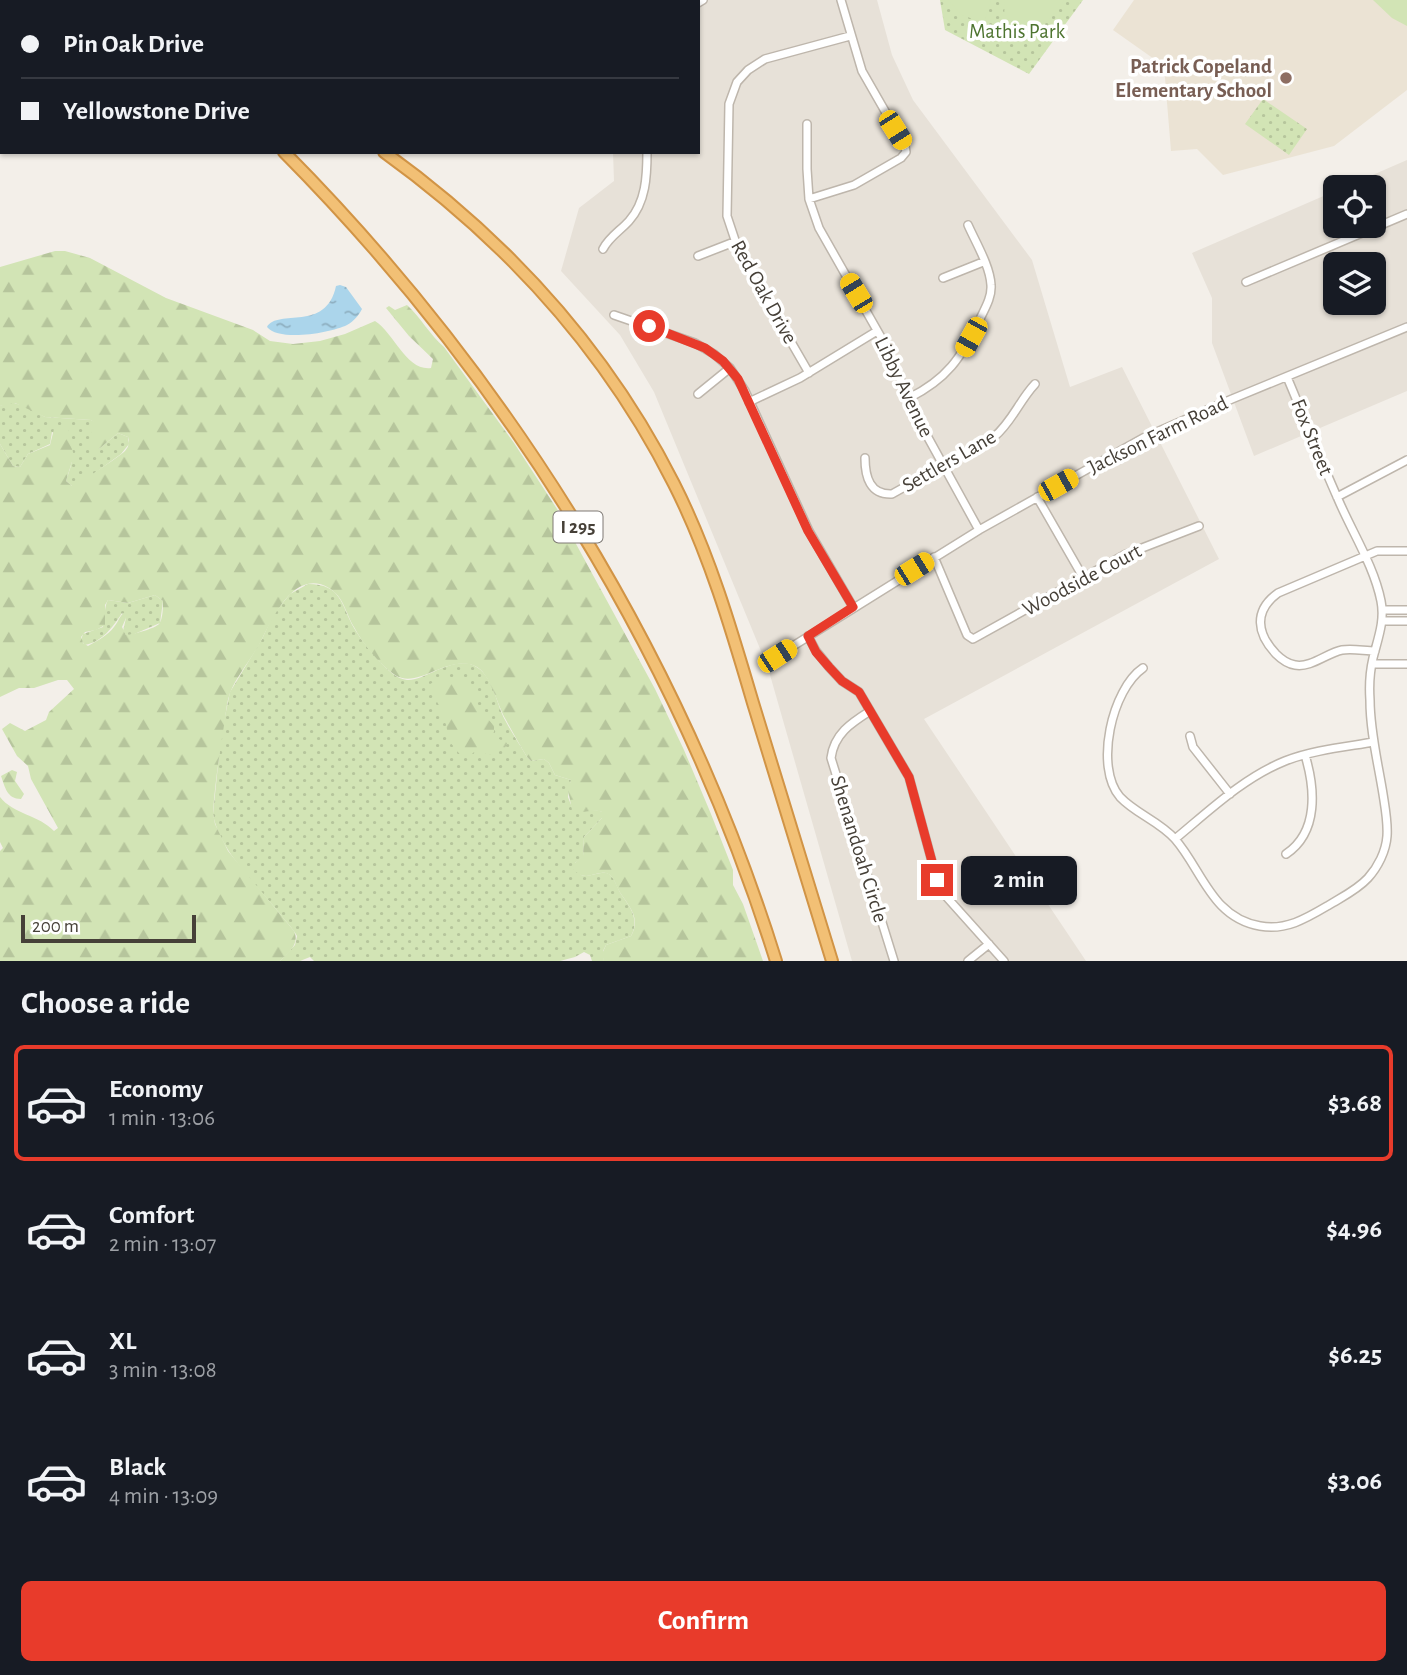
<!DOCTYPE html>
<meta charset="utf-8">
<style>
body{margin:0;font-family:"Alegreya Sans",sans-serif;background:#20242c;color:#f1f3f6;height:100vh;display:flex;flex-direction:column;font-size:26px;white-space:nowrap}
*{box-sizing:border-box;margin:0}
p{font-size:23px;color:#9ea1a6}
.icon{flex:none;width:38px;height:38px;fill:none;stroke:currentColor;stroke-width:2;stroke-linecap:round;stroke-linejoin:round}
.map{position:relative;height:961px;overflow:hidden}
.side{display:flex;flex-direction:column;background:#171b24;flex:1}
.side>*{flex:none}
.guide{position:absolute;left:0px;top:0px;width:700px;height:154px;box-shadow:0 2px 5px #0004;display:grid;align-content:center;height:154px;padding:0 21px;background:#171b24}
.controls{position:absolute;left:1323px;top:175px;display:grid;gap:14px}
.controls a{display:grid;place-items:center;width:63px;height:63px;border-radius:10px;background:#171b24;box-shadow:0 2px 5px #0004;font-size:35px}
.scale{position:absolute;left:21px;bottom:18px;width:175px;box-sizing:border-box;padding-left:7px;border:4px solid #464038;border-top:0;font-size:19px;line-height:24px;white-space:nowrap;color:#464038;-webkit-text-stroke:5px #fff;paint-order:stroke}
.end{position:absolute;width:32px;height:32px;margin:-16px;border:9px solid #e83b2b;background:#fff;box-shadow:0 0 0 4px #fff}
.from{border-radius:50%}
.bubble{position:absolute;height:49px;border-radius:10px;background:#171b24;box-shadow:0 2px 5px #0004;font-size:23px;font-weight:700;line-height:49px;text-align:center}
.car{position:absolute;width:21px;height:42px;margin:-21px -10px;border-radius:9px;box-shadow:0 0 5px 2px #0007;background:linear-gradient(#f5c518 24%,#345 0 40%,#f5c518 0 76%,#345 0 86%,#f5c518 0)}
.guide b{display:flex;align-items:center;gap:24px;height:66px;font-size:26px}
.guide b+b{border-top:2px solid #363941}
.guide i{width:18px;height:18px;background:#f1f3f6}
ul{padding:0;list-style:none}
li{display:flex;align-items:center;gap:21px;height:116px;margin:0 14px 10px;padding:0 7px;border:4px solid transparent;border-radius:10px}
li div{flex:1}
li b{display:block;font-size:26px}
li em{font-style:normal;font-weight:700}
li.active{border-color:#e83b2b}
li>.icon{width:63px;height:63px;stroke-width:1.5}
h2{padding:0 21px;font-size:32px;line-height:84px}
.action{display:flex;gap:14px;margin-top:auto;padding:14px 21px}
.action a{flex:1;height:80px;border-radius:10px;background:#e83b2b;color:#fff;font-size:28px;font-weight:700;line-height:80px;text-align:center}
.map>svg:first-child{display:block}
.residential{fill:#e7e1d8;fill-rule:evenodd}
.education{fill:#ebe3d4}
.green{fill:url(#green-dots)}
.forest{fill:url(#forest-firs);fill-rule:evenodd}
.pitch{fill:#d2e4b5}
.water{fill:url(#water-ripples)}
.lines{fill:none;stroke-linecap:round;stroke-linejoin:round}
.minor-casing{stroke:#beb6ac;stroke-width:10}
.highway-casing{stroke:#d19446;stroke-width:14}
.minor{stroke:#fff;stroke-width:7}
.highway{stroke:#f2c075;stroke-width:10}
.route{stroke:#e83b2b;stroke-width:9}
.education-dot{fill:#8d6e63;stroke:#fff;stroke-width:2.5}
.labels{text-anchor:middle;dominant-baseline:central;stroke-width:7;stroke-linejoin:round;paint-order:stroke}
.shield{fill:#fff;stroke:#7e7974;stroke-width:2}
.shield-label{font-size:19px;font-weight:bold;fill:#464038}
.park-label{font-size:21px;fill:#4e7430;stroke:#fff}
.education-label{font-size:21px;font-weight:bold;fill:#785e54;stroke:#fff;text-anchor:end}
.street-label{font-size:21px;fill:#464038;stroke:#fff}
</style>
<div class="map">
<svg width="1407" height="961" viewBox="0 0 1407 961">
<defs>
<pattern id="green-dots" width="8" height="8" patternUnits="userSpaceOnUse" patternTransform="scale(1.75)"><rect width="8" height="8" fill="#d2e4b5"/><path d="M2 2h.1M6 6h.1" fill="none" stroke="#b6c59c" stroke-width="1.8" stroke-linecap="round"/></pattern>
<pattern id="forest-firs" width="22" height="20" patternUnits="userSpaceOnUse" patternTransform="scale(1.75)"><rect width="22" height="20" fill="#d2e4b5"/><path d="M5 1l3.5 6h-7zM16 11l3.5 6h-7z" fill="#b6c59c"/></pattern>
<pattern id="water-ripples" width="26" height="14" patternUnits="userSpaceOnUse" patternTransform="scale(1.75)"><rect width="26" height="14" fill="#abd5eb"/><path d="M2 4q2-2 4 0t4 0M15 11q2-2 4 0t4 0" fill="none" stroke="#8daebf"/></pattern>
</defs>
<rect width="100%" height="100%" fill="#f3efe9"/>
<path class="residential" d="M645 0H877L892 55 913 100 1032 260 1070 387 1122 367 1219 559 924 719 1086 961H852L768 668 654 392 620 335 561 271 579 208 614 181 613 152H698V2H643Z
M1407 160V391L1254 456 1212 343V298L1192 253 1335 191V226H1374V187H1345ZM1335 264H1374V303H1335Z"/>
<path class="education" d="M1134 0H1407V90L1334 146 1223 175 1197 149 1171 151 1164 66 1113 30Z"/>
<path class="green" d="M940 0H1083L1029 74 945 30Z
M1263 99 1307 129 1289 155 1245 124Z
M11 402 27 407 45 417 91 420 95 422 99 449 118 433 128 437 129 444 121 454 77 486H72L66 481C71 465 76 457 68 440L52 432 50 444 28 454 20 467 13 466 0 444V406Z
M308 584C342 584 341 605 354 628 362 641 373 655 384 666 390 672 398 679 407 680 424 682 456 652 478 668 493 678 497 705 505 720 512 733 520 745 527 757L531 761 544 759 549 763 555 775 571 780 568 797 573 810C583 813 593 808 602 812V818L584 837 583 857 575 863 581 875C590 878 601 870 609 874 615 878 617 888 621 894 630 907 640 919 631 936L606 945 603 951 604 961H592L590 955 584 952 575 957 560 961H314L310 957 300 961H280L295 945 297 936C292 927 286 922 280 914 257 885 219 850 213 814L221 736 230 692 262 639 273 615 290 594Z
M155 595 163 601 160 623 132 635H126L123 631 126 618 122 613C113 627 102 642 85 645L81 640 83 634 103 627C105 619 104 606 108 600L128 603Z"/>
<path class="forest" d="M55 251H65L90 258 166 298 253 330 270 341 293 344 320 341 345 334 375 321C395 334 406 371 431 368L433 359 409 336 386 308 389 306 395 310 407 305C421 318 430 335 444 347L514 443 557 509 655 689 684 750 711 814 733 870V885L743 904 763 961H604L602 954 606 945 631 936C642 916 627 905 618 889 616 885 614 878 610 875 598 867 587 885 573 869L575 863 583 856 584 837 602 818V812C593 808 582 815 572 810L568 790 571 780 555 775 549 763 544 759 531 761 527 757C520 745 513 733 506 720 498 707 490 672 475 666 447 654 418 690 395 675 379 664 363 644 354 627 345 612 344 597 329 588 295 568 273 617 262 639 254 656 237 675 230 693 227 701 226 711 225 719 220 750 215 782 213 813L215 824 228 851 294 931C300 944 289 952 280 961H0V851L3 848 0 842V797C13 814 39 815 54 831L58 828 31 779 28 766 17 756 2 729 10 723 25 731 46 720 49 712 74 689 67 680H58L34 688H19L0 697V444L13 466 20 467 28 454 50 445 54 429 65 427 68 429 69 440 74 455 66 481 72 486C77 485 120 456 125 451 129 446 128 446 129 440L128 437 118 433 99 449H90L89 440 95 423 91 420 45 417 15 403 0 406V267ZM155 595 163 601C163 607 163 619 159 624 156 628 132 635 126 635L122 627 126 618 125 612C119 616 119 621 114 627 108 635 97 641 88 646L83 643 81 637 85 632 96 630 105 625V605L108 600 128 603Z
M467 678 475 690 477 706 494 726V732L488 741 491 743 499 739 507 743 505 748 494 754 487 755 478 748 470 756 462 757 450 742 443 712 430 690V684L440 679Z
M12 770 17 772 15 781 24 794 21 799C7 799 5 787 1 776Z"/>
<path class="pitch" d="M948 0H991L984 23 962 15Z
M1005 0H1064C1050 22 1031 38 1003 32Z
M1373 0H1407V26L1392 18Z"/>
<path class="water" d="M340 285 346 287 362 309C359 315 354 321 347 325 331 333 279 342 267 327 278 308 326 333 336 286Z"/>
<g class="lines">
<g class="minor-casing">
<path id="minor" d="M326 0V2
M546 0 548 2
M680 0 681 2
M570 2 571 0
M698 3 703 0
M807 124V169L809 199 819 228 882 339 920 423 979 530
M809 199 854 185 901 158 906 152 905 146 862 71 841 0
M603 249C609 237 620 231 629 221 646 202 647 176 647 152
M698 256 734 242
M943 278 983 262
M1246 282 1407 214
M614 315 695 343 714 354 730 368 745 391 809 531 853 607
M809 373 739 252 727 216 729 104 737 82 748 70 765 59 850 36
M698 394 730 368
M909 398C947 379 961 358 979 321 984 310 992 298 991 285 990 266 976 243 968 225
M749 402 800 378 877 331
M865 458C865 477 870 495 892 494L994 437C1012 422 1019 401 1035 384
M1037 497 1083 577
M1337 497 1407 460
M934 557 967 635 973 639 1124 555 1199 526
M1383 610H1407
M1382 621H1407
M808 636 816 651 829 667 842 681 859 692 909 777 937 880 943 893 1004 961
M1375 651C1365 651 1352 648 1342 650 1327 653 1311 668 1295 665 1288 664 1281 659 1276 654 1257 634 1253 611 1278 593L1377 551H1407
M777 656 979 530 1143 438 1232 399 1407 327
M1372 664H1407
M1143 668C1112 689 1094 767 1120 797 1136 814 1159 821 1175 839 1202 870 1212 918 1260 926 1286 931 1307 918 1329 905 1342 897 1357 890 1368 878 1378 867 1386 851 1387 836 1388 822 1385 807 1383 794 1378 763 1370 731 1370 700 1369 686 1370 671 1373 658 1378 638 1385 621 1381 601 1374 566 1352 532 1338 499 1320 459 1304 417 1287 377
M870 711C851 723 834 734 831 758L894 961
M1190 736 1193 747 1230 794
M1175 839C1209 811 1243 778 1285 761 1313 750 1345 747 1374 742
M1286 854C1319 832 1315 788 1305 755
M968 961 989 944"/>
</g>
<g class="highway-casing">
<path id="highway" d="M116 0 118 2
M172 0 175 2
M284 152C508 378 681 657 776 961
M384 152C506 240 606 349 674 484 709 553 731 628 753 703 780 789 806 875 832 961"/>
</g>
<use href="#minor" class="minor"/>
<use href="#highway" class="highway"/>
</g>
<g class="lines">
<path class="route" d="M649 326 705 348 723 361 738 379 808 531 853 607 808 636 816 652 829 667 842 681 859 692 909 777 937 880"/>
</g>
<circle class="education-dot" cx="1286" cy="78" r="7"/>
<g class="labels">
<rect class="shield" x="553.5" y="511.5" width="49" height="31" rx="5"/>
<g class="shield-label">
<text x="578" y="527">I 295</text>
</g>
<g class="park-label">
<text x="1017" y="31">Mathis Park</text>
</g>
<g class="education-label">
<text x="1272" y="66">Patrick Copeland<tspan x="1272" dy="24">Elementary School</tspan></text>
</g>
<g class="street-label">
<text transform="translate(764 292) rotate(61)">Red Oak Drive</text>
<text transform="translate(904 387) rotate(64)">Libby Avenue</text>
<text transform="translate(1158 435) rotate(-26)">Jackson Farm Road</text>
<text transform="translate(1312 437) rotate(68)">Fox Street</text>
<text transform="translate(949 461) rotate(-30)">Settlers Lane</text>
<text transform="translate(1082 580) rotate(-28)">Woodside Court</text>
<text transform="translate(859 849) rotate(73)">Shenandoah Circle</text>
</g>
</g>
</svg>
<div class="controls">
<a><svg class="icon" aria-label="locate" viewBox="0 0 24 24"><circle cx="12" cy="12" r="6"/><path d="M12 2v4M12 18v4M2 12h4M18 12h4"/></svg></a>
<a><svg class="icon" aria-label="layers" viewBox="0 0 24 24"><path d="M12 4l9 5-9 5-9-5zM3 14l9 5 9-5"/></svg></a>
</div>
<div class="scale">200 m</div>
<i class="end from" style="left:649px;top:326px"></i>
<i class="end" style="left:937px;top:880px"></i>
<div class="bubble" style="left:961px;top:856px;width:116px">2 min</div>
<i class="car" style="left:895px;top:130px;rotate:148deg"></i>
<i class="car" style="left:856px;top:293px;rotate:329deg"></i>
<i class="car" style="left:971px;top:337px;rotate:209deg"></i>
<i class="car" style="left:1058px;top:485px;rotate:61deg"></i>
<i class="car" style="left:914px;top:569px;rotate:58deg"></i>
<i class="car" style="left:777px;top:656px;rotate:57deg"></i>
<div class="guide">
<b><i class="from"></i>Pin Oak Drive</b>
<b><i></i>Yellowstone Drive</b>
</div>
</div>
<section class="side">
<h2>Choose a ride</h2>
<ul>
<li class="active"><svg class="icon" aria-label="car" viewBox="0 0 24 24"><path d="M5 17H2v-5l4-1 3-4h7l3 4 3 1v5h-3M9 17h6M6 11h13"/><circle cx="7" cy="17" r="2"/><circle cx="17" cy="17" r="2"/></svg><div><b>Economy</b><p>1 min · 13:06</p></div><em>$3.68</em></li>
<li><svg class="icon" aria-label="car" viewBox="0 0 24 24"><path d="M5 17H2v-5l4-1 3-4h7l3 4 3 1v5h-3M9 17h6M6 11h13"/><circle cx="7" cy="17" r="2"/><circle cx="17" cy="17" r="2"/></svg><div><b>Comfort</b><p>2 min · 13:07</p></div><em>$4.96</em></li>
<li><svg class="icon" aria-label="car" viewBox="0 0 24 24"><path d="M5 17H2v-5l4-1 3-4h7l3 4 3 1v5h-3M9 17h6M6 11h13"/><circle cx="7" cy="17" r="2"/><circle cx="17" cy="17" r="2"/></svg><div><b>XL</b><p>3 min · 13:08</p></div><em>$6.25</em></li>
<li><svg class="icon" aria-label="car" viewBox="0 0 24 24"><path d="M5 17H2v-5l4-1 3-4h7l3 4 3 1v5h-3M9 17h6M6 11h13"/><circle cx="7" cy="17" r="2"/><circle cx="17" cy="17" r="2"/></svg><div><b>Black</b><p>4 min · 13:09</p></div><em>$3.06</em></li>
</ul>
<div class="action"><a>Confirm</a></div>
</section>
